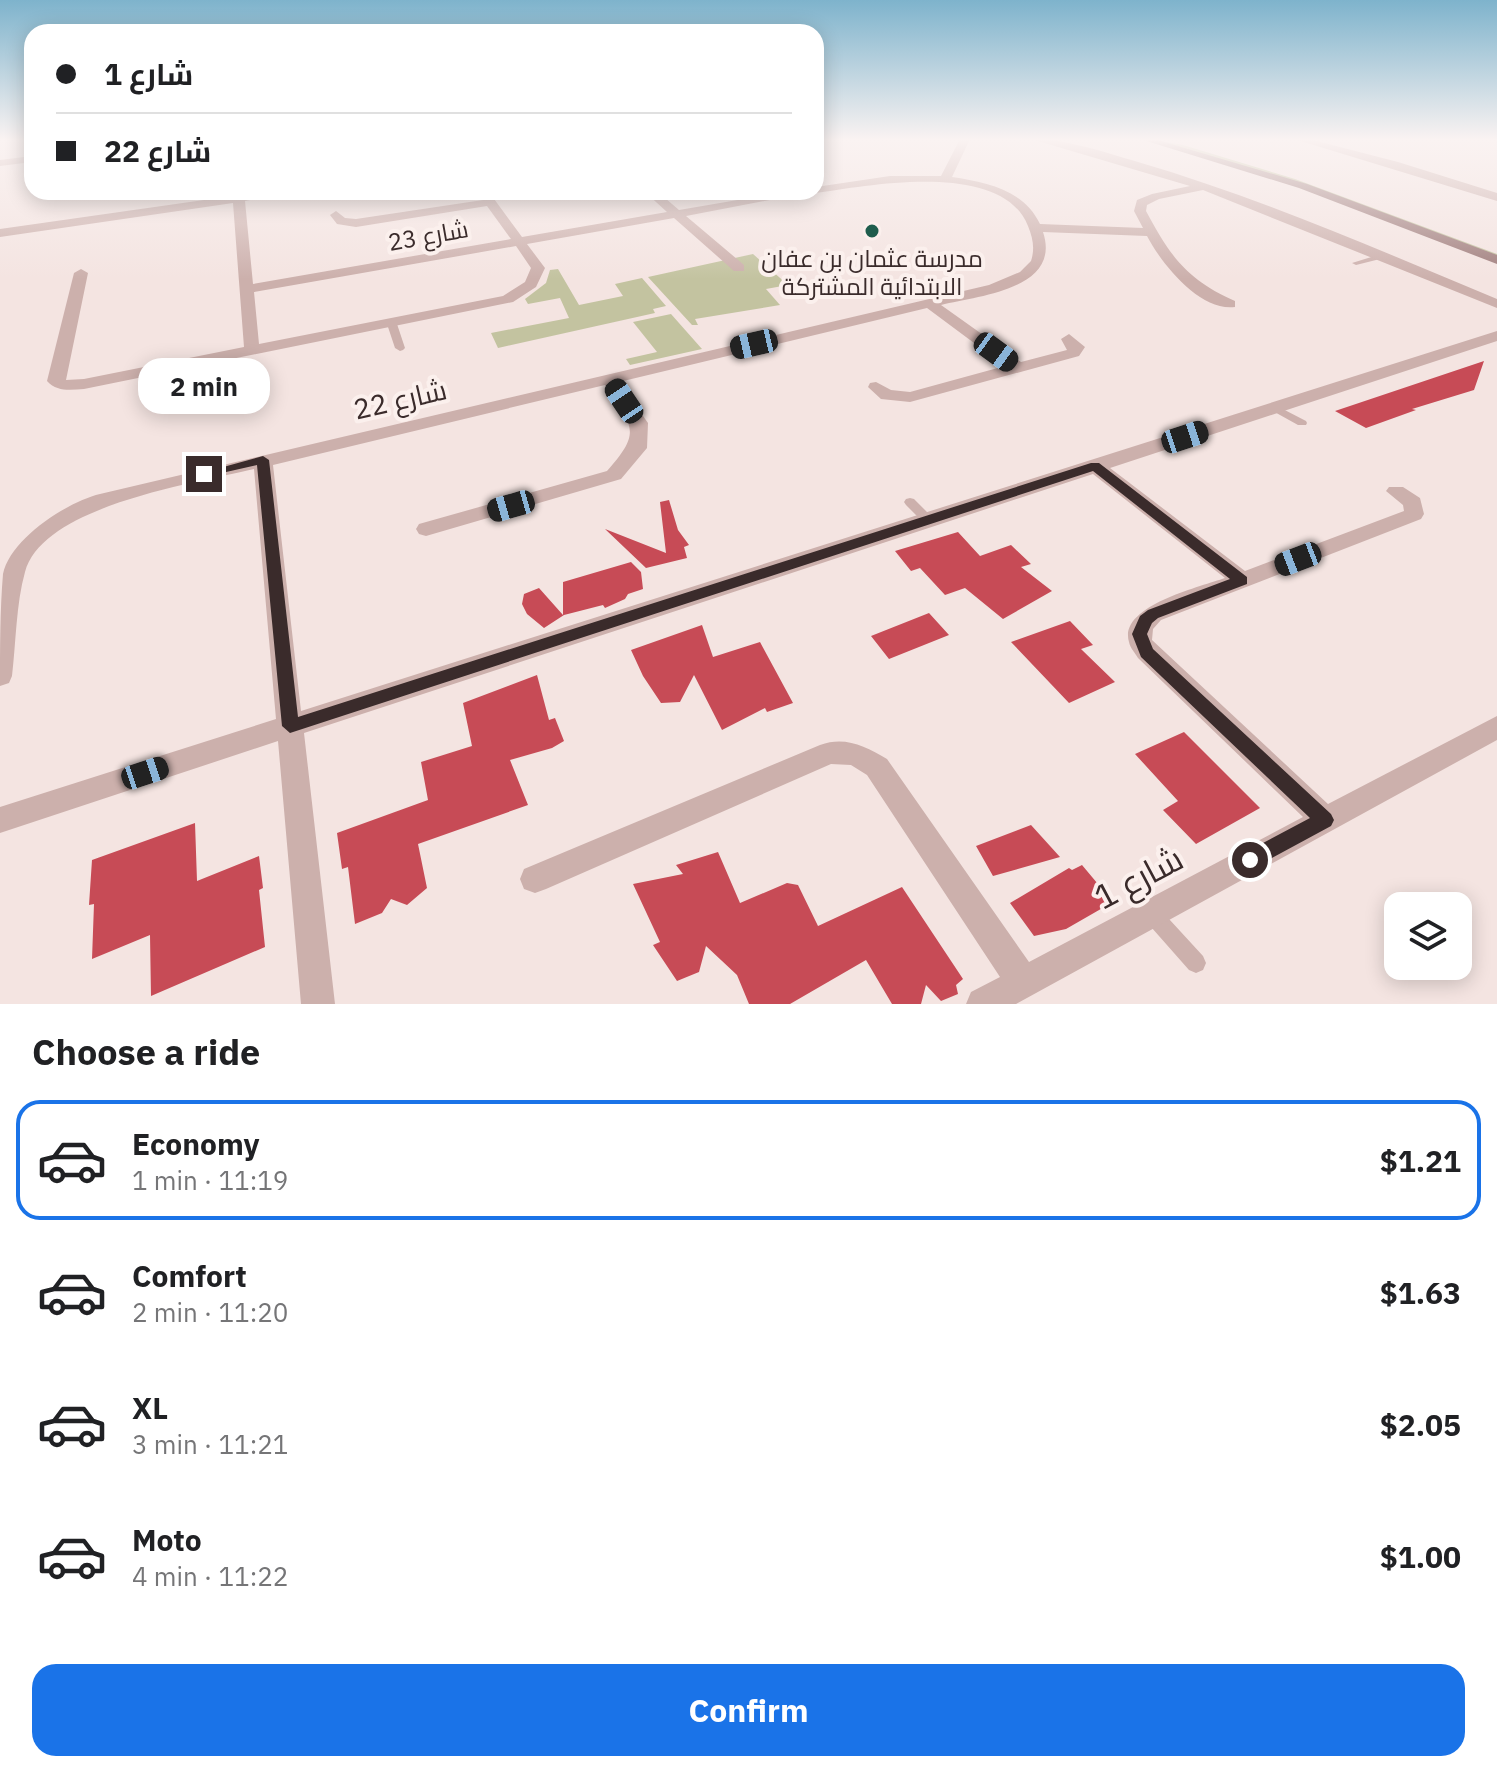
<!DOCTYPE html>
<meta charset="utf-8">
<style>
body{margin:0;font-family:"IBM Plex Sans",Cairo,sans-serif;background:#f2f2f2;color:#202124;height:100vh;display:flex;flex-direction:column;font-size:30px;white-space:nowrap}
*{box-sizing:border-box;margin:0}
p{font-size:26px;color:#757577}
.icon{flex:none;width:44px;height:44px;fill:none;stroke:currentColor;stroke-width:2;stroke-linecap:round;stroke-linejoin:round}
.map{position:relative;height:1004px;overflow:hidden}
.sheet{display:flex;flex-direction:column;background:#fff;flex:1}
.sheet>*{flex:none}
.top-card{position:absolute;left:24px;top:24px;width:800px;height:176px;border-radius:24px;box-shadow:0 4px 20px #0003;display:grid;align-content:center;height:176px;padding:0 32px;background:#fff}
.fabs{position:absolute;left:1384px;top:892px;display:grid;gap:16px}
.fabs a{display:grid;place-items:center;width:88px;height:88px;border-radius:16px;background:#fff;box-shadow:0 4px 20px #0003;font-size:40px}
.end{position:absolute;width:36px;height:36px;margin:-18px;border:10px solid #3a2b2b;background:#fff;box-shadow:0 0 0 4px #fff}
.from{border-radius:50%}
.bubble{position:absolute;height:56px;border-radius:24px;background:#fff;box-shadow:0 4px 20px #0003;font-size:26px;font-weight:700;line-height:56px;text-align:center}
.car{position:absolute;width:24px;height:48px;margin:-24px -12px;border-radius:10px;box-shadow:0 0 6px 2px #0007;background:linear-gradient(#222 24%,#8ab4d8 0 40%,#222 0 76%,#8ab4d8 0 86%,#222 0)}
.top-card b{display:flex;align-items:center;gap:28px;height:76px;font-size:30px}
.top-card b+b{border-top:2px solid #e0e0e0}
.top-card i{width:20px;height:20px;background:#202124}
ul{padding:0;list-style:none}
li{display:flex;align-items:center;gap:24px;height:120px;margin:0 16px 12px;padding:0 16px;border:4px solid transparent;border-radius:24px}
li div{flex:1}
li b{display:block;font-size:30px}
li em{font-style:normal;font-weight:700}
li.active{border-color:#1a73e8}
li>.icon{width:72px;height:72px;stroke-width:1.5}
h2{padding:0 32px;font-size:36px;line-height:96px}
.cta{display:flex;gap:16px;margin-top:auto;padding:16px 32px}
.cta a{flex:1;height:92px;border-radius:24px;background:#1a73e8;color:#fff;font-size:32px;font-weight:700;line-height:92px;text-align:center}
.map>svg:first-child{display:block}
.green{fill:#c3c3a0}
.building{fill:#c74b56}
.lines{fill:none;stroke-linecap:round;stroke-linejoin:round}
.lane{fill:#ccb0ac;fill-rule:evenodd}
.street{fill:#ccb0ac;fill-rule:evenodd}
.secondary{fill:#a07e7d;fill-rule:evenodd}
.route{fill:#3a2b2b}
.poi-dot{fill:#1f5d4d;stroke:#fbf0ed;stroke-width:3}
.labels{text-anchor:middle;dominant-baseline:central;stroke-width:8;stroke-linejoin:round;paint-order:stroke}
.far-street-label{font-size:24px;fill:#3a2b2b;stroke:#fbf0ed}
.far-poi-label{font-size:24px;fill:#3a2b2b;stroke:#fbf0ed}
.street-label{font-size:28px;fill:#3a2b2b;stroke:#fbf0ed}
.near-street-label{font-size:34px;fill:#3a2b2b;stroke:#fbf0ed}
</style>
<div class="map">
<svg width="1497" height="1004" viewBox="0 0 1497 1004">
<rect width="100%" height="100%" fill="#f4e4e1"/>
<path class="green" d="M1148 139 1183 145 1295 179 1497 254V260L1311 188Z
M753 254 788 285 766 289 780 305 695 319 698 325H692L648 277Z
M558 269 579 305 623 296 615 284 642 278 666 306 653 309 655 313 498 348 491 333 569 318 560 298 528 304 525 299 546 283 550 270Z
M671 314 702 349 630 365 626 359 657 352 633 322Z"/>
<path class="building" d="M1484 361 1474 390 1412 409 1416 410 1366 428 1335 411Z
M669 500 678 530 689 545 684 547 687 558 646 568 605 529 666 553 660 502Z
M958 532 980 556 1011 545 1031 564 1021 567 1052 591 1003 619 965 588 945 595 920 568 911 571 895 551Z
M631 562 641 572 643 589 628 594 625 599 605 608 603 605 564 615 544 628 527 614 522 604 524 594 539 588 563 615V582Z
M929 613 949 635 889 659 871 636Z
M1070 621 1093 645 1081 649 1115 682 1069 703 1011 642Z
M702 625 713 657 760 642 793 703 767 712 765 708 722 730 694 675 680 702 661 703 643 676 631 650Z
M537 675 549 720 555 718 564 741 552 748 510 760 528 805 418 844 427 888 407 905 391 899 382 913 355 924 348 867 342 869 337 833 428 800 421 762 472 746 463 703Z
M1184 732 1260 808 1196 844 1163 810 1178 801 1135 754Z
M195 823 197 881 259 856 263 888 259 890 265 947 151 996 150 935 92 959 94 904 89 905 92 860Z
M1031 825 1060 857 993 876 976 846Z
M718 852 740 903 787 883 798 885 818 926 902 887 963 979 956 985 958 994 941 1001 926 985 921 1004H892L866 960 790 1004H749L737 975 706 946 699 972 677 981 653 945 660 942 633 884 683 874 676 865Z
M1082 865 1113 902 1066 929 1034 936 1010 903 1069 868 1072 870Z"/>
<g class="lines">
<path class="lane" d="M1381 254 1385 256 1384 258 1356 265 1352 263Z
M392 321 397 324 405 348 403 350 400 351 395 348 387 324Z
M1275 405 1306 421 1307 423 1306 425H1298L1271 410 1270 408Z
M910 498 914 499 932 517 934 520 932 523H924L906 505 904 502 906 499Z
M1151 904 1158 907 1203 956 1206 963 1203 970 1196 973 1189 970 1144 919 1142 913 1144 907Z"/>
<path class="street" d="M960 139H970L952 177C986 182 1024 190 1040 224L1143 228 1134 211 1137 200 1152 194 1190 186 1031 139C1067 139 1104 152 1138 162 1261 198 1379 250 1497 299V308L1203 190 1159 199 1147 205 1146 211C1170 256 1187 280 1235 301V307C1200 312 1161 263 1147 236L1043 232C1062 289 979 296 941 305L1021 362 1067 350 1061 339 1069 334 1085 347 1079 356 910 402 881 399 868 387 870 383 876 382 891 390 910 392 1005 366 927 308 619 382 648 423 647 448 621 479 426 536 419 534 416 529 419 524 607 471C643 431 632 426 605 385L273 465 301 711 1497 331V341L1110 468 1245 571 1404 511 1403 505 1386 491 1389 487H1403L1420 498 1424 514 1421 519 1161 620 1153 629 1152 640 1328 804 1497 716V740L1016 1004H966L971 992 1000 977 867 775 851 765 831 764 546 889 535 893 524 889 520 879 524 869 820 745C845 736 865 746 887 759L1029 962 1303 817 1138 658C1136 654 1130 648 1129 642 1118 606 1200 587 1225 578L1093 474 304 733 335 1004H301L278 741 0 833V807L276 719 254 469C197 483 43 505 25 572 16 604 16 643 12 676L9 683 0 686C0 650 0 609 3 574 10 539 67 502 100 494L989 285 1020 272 1031 261C1035 249 1033 238 1028 226 1002 160 870 185 816 193L812 192H816V187L890 176H941Z
M1294 139H1309L1398 162 1497 193V201Z
M32 156V162L0 166V160Z
M95 192H107L100 196Z
M232 192H287L245 201 253 284 511 239 487 206 356 227 337 224 330 215 336 211 345 218 356 219 483 200 477 192H489L522 237 667 212 645 192H658L679 210 785 192H811L686 216 744 265V271H734L674 218 527 244 545 268 536 287 513 302 84 389C70 390 57 392 47 381L74 273 81 269 88 273 66 380 84 379 244 347 233 203 0 237V229L232 196ZM516 246 531 268 525 282 503 296 259 344 254 292Z"/>
<path class="secondary" d="M1140 139H1154L1307 184 1497 255V264L1299 188Z"/>
</g>
<linearGradient id="sky" x2="0" y2="1"><stop stop-color="#7eb3cc"/><stop offset="0.5" stop-color="#faf3f2"/><stop offset="1" stop-color="#faf3f2" stop-opacity="0"/></linearGradient>
<rect width="1497" height="279" fill="url(#sky)"/>
<path class="route" d="M263 456 269 460 298 717 1091 463H1099L1247 577V584L1158 618 1152 623 1147 634 1153 649 1331 814 1334 820 1331 826 1257 866 1250 869 1244 866 1241 860 1244 853 1310 818 1141 657 1132 634 1140 616 1148 610 1230 579 1093 471 290 733 282 726 257 465 204 477 198 474Z"/>
<circle class="poi-dot" cx="872" cy="231" r="8"/>
<g class="labels">
<g class="far-street-label">
<text transform="translate(428 235) rotate(-10)">شارع 23</text>
</g>
<g class="far-poi-label">
<text x="872" y="258">مدرسة عثمان بن عفان<tspan x="872" dy="28">الابتدائية المشتركة</tspan></text>
</g>
<g class="street-label">
<text transform="translate(400 399) rotate(-13)">شارع 22</text>
</g>
<g class="near-street-label">
<text transform="translate(1138 877) rotate(-28)">شارع 1</text>
</g>
</g>
</svg>
<div class="fabs">
<a><svg class="icon" aria-label="layers" viewBox="0 0 24 24"><path d="M12 4l9 5-9 5-9-5zM3 14l9 5 9-5"/></svg></a>
</div>
<i class="end from" style="left:1250px;top:860px"></i>
<i class="end" style="left:204px;top:474px"></i>
<div class="bubble" style="left:138px;top:358px;width:132px">2 min</div>
<i class="car" style="left:754px;top:344px;rotate:257deg"></i>
<i class="car" style="left:996px;top:352px;rotate:126deg"></i>
<i class="car" style="left:624px;top:401px;rotate:326deg"></i>
<i class="car" style="left:1185px;top:437px;rotate:72deg"></i>
<i class="car" style="left:511px;top:506px;rotate:254deg"></i>
<i class="car" style="left:1298px;top:559px;rotate:249deg"></i>
<i class="car" style="left:145px;top:773px;rotate:72deg"></i>
<div class="top-card">
<b><i class="from"></i>شارع 1</b>
<b><i></i>شارع 22</b>
</div>
</div>
<section class="sheet">
<h2>Choose a ride</h2>
<ul>
<li class="active"><svg class="icon" aria-label="car" viewBox="0 0 24 24"><path d="M5 17H2v-5l4-1 3-4h7l3 4 3 1v5h-3M9 17h6M6 11h13"/><circle cx="7" cy="17" r="2"/><circle cx="17" cy="17" r="2"/></svg><div><b>Economy</b><p>1 min · 11:19</p></div><em>$1.21</em></li>
<li><svg class="icon" aria-label="car" viewBox="0 0 24 24"><path d="M5 17H2v-5l4-1 3-4h7l3 4 3 1v5h-3M9 17h6M6 11h13"/><circle cx="7" cy="17" r="2"/><circle cx="17" cy="17" r="2"/></svg><div><b>Comfort</b><p>2 min · 11:20</p></div><em>$1.63</em></li>
<li><svg class="icon" aria-label="car" viewBox="0 0 24 24"><path d="M5 17H2v-5l4-1 3-4h7l3 4 3 1v5h-3M9 17h6M6 11h13"/><circle cx="7" cy="17" r="2"/><circle cx="17" cy="17" r="2"/></svg><div><b>XL</b><p>3 min · 11:21</p></div><em>$2.05</em></li>
<li><svg class="icon" aria-label="car" viewBox="0 0 24 24"><path d="M5 17H2v-5l4-1 3-4h7l3 4 3 1v5h-3M9 17h6M6 11h13"/><circle cx="7" cy="17" r="2"/><circle cx="17" cy="17" r="2"/></svg><div><b>Moto</b><p>4 min · 11:22</p></div><em>$1.00</em></li>
</ul>
<div class="cta"><a>Confirm</a></div>
</section>
